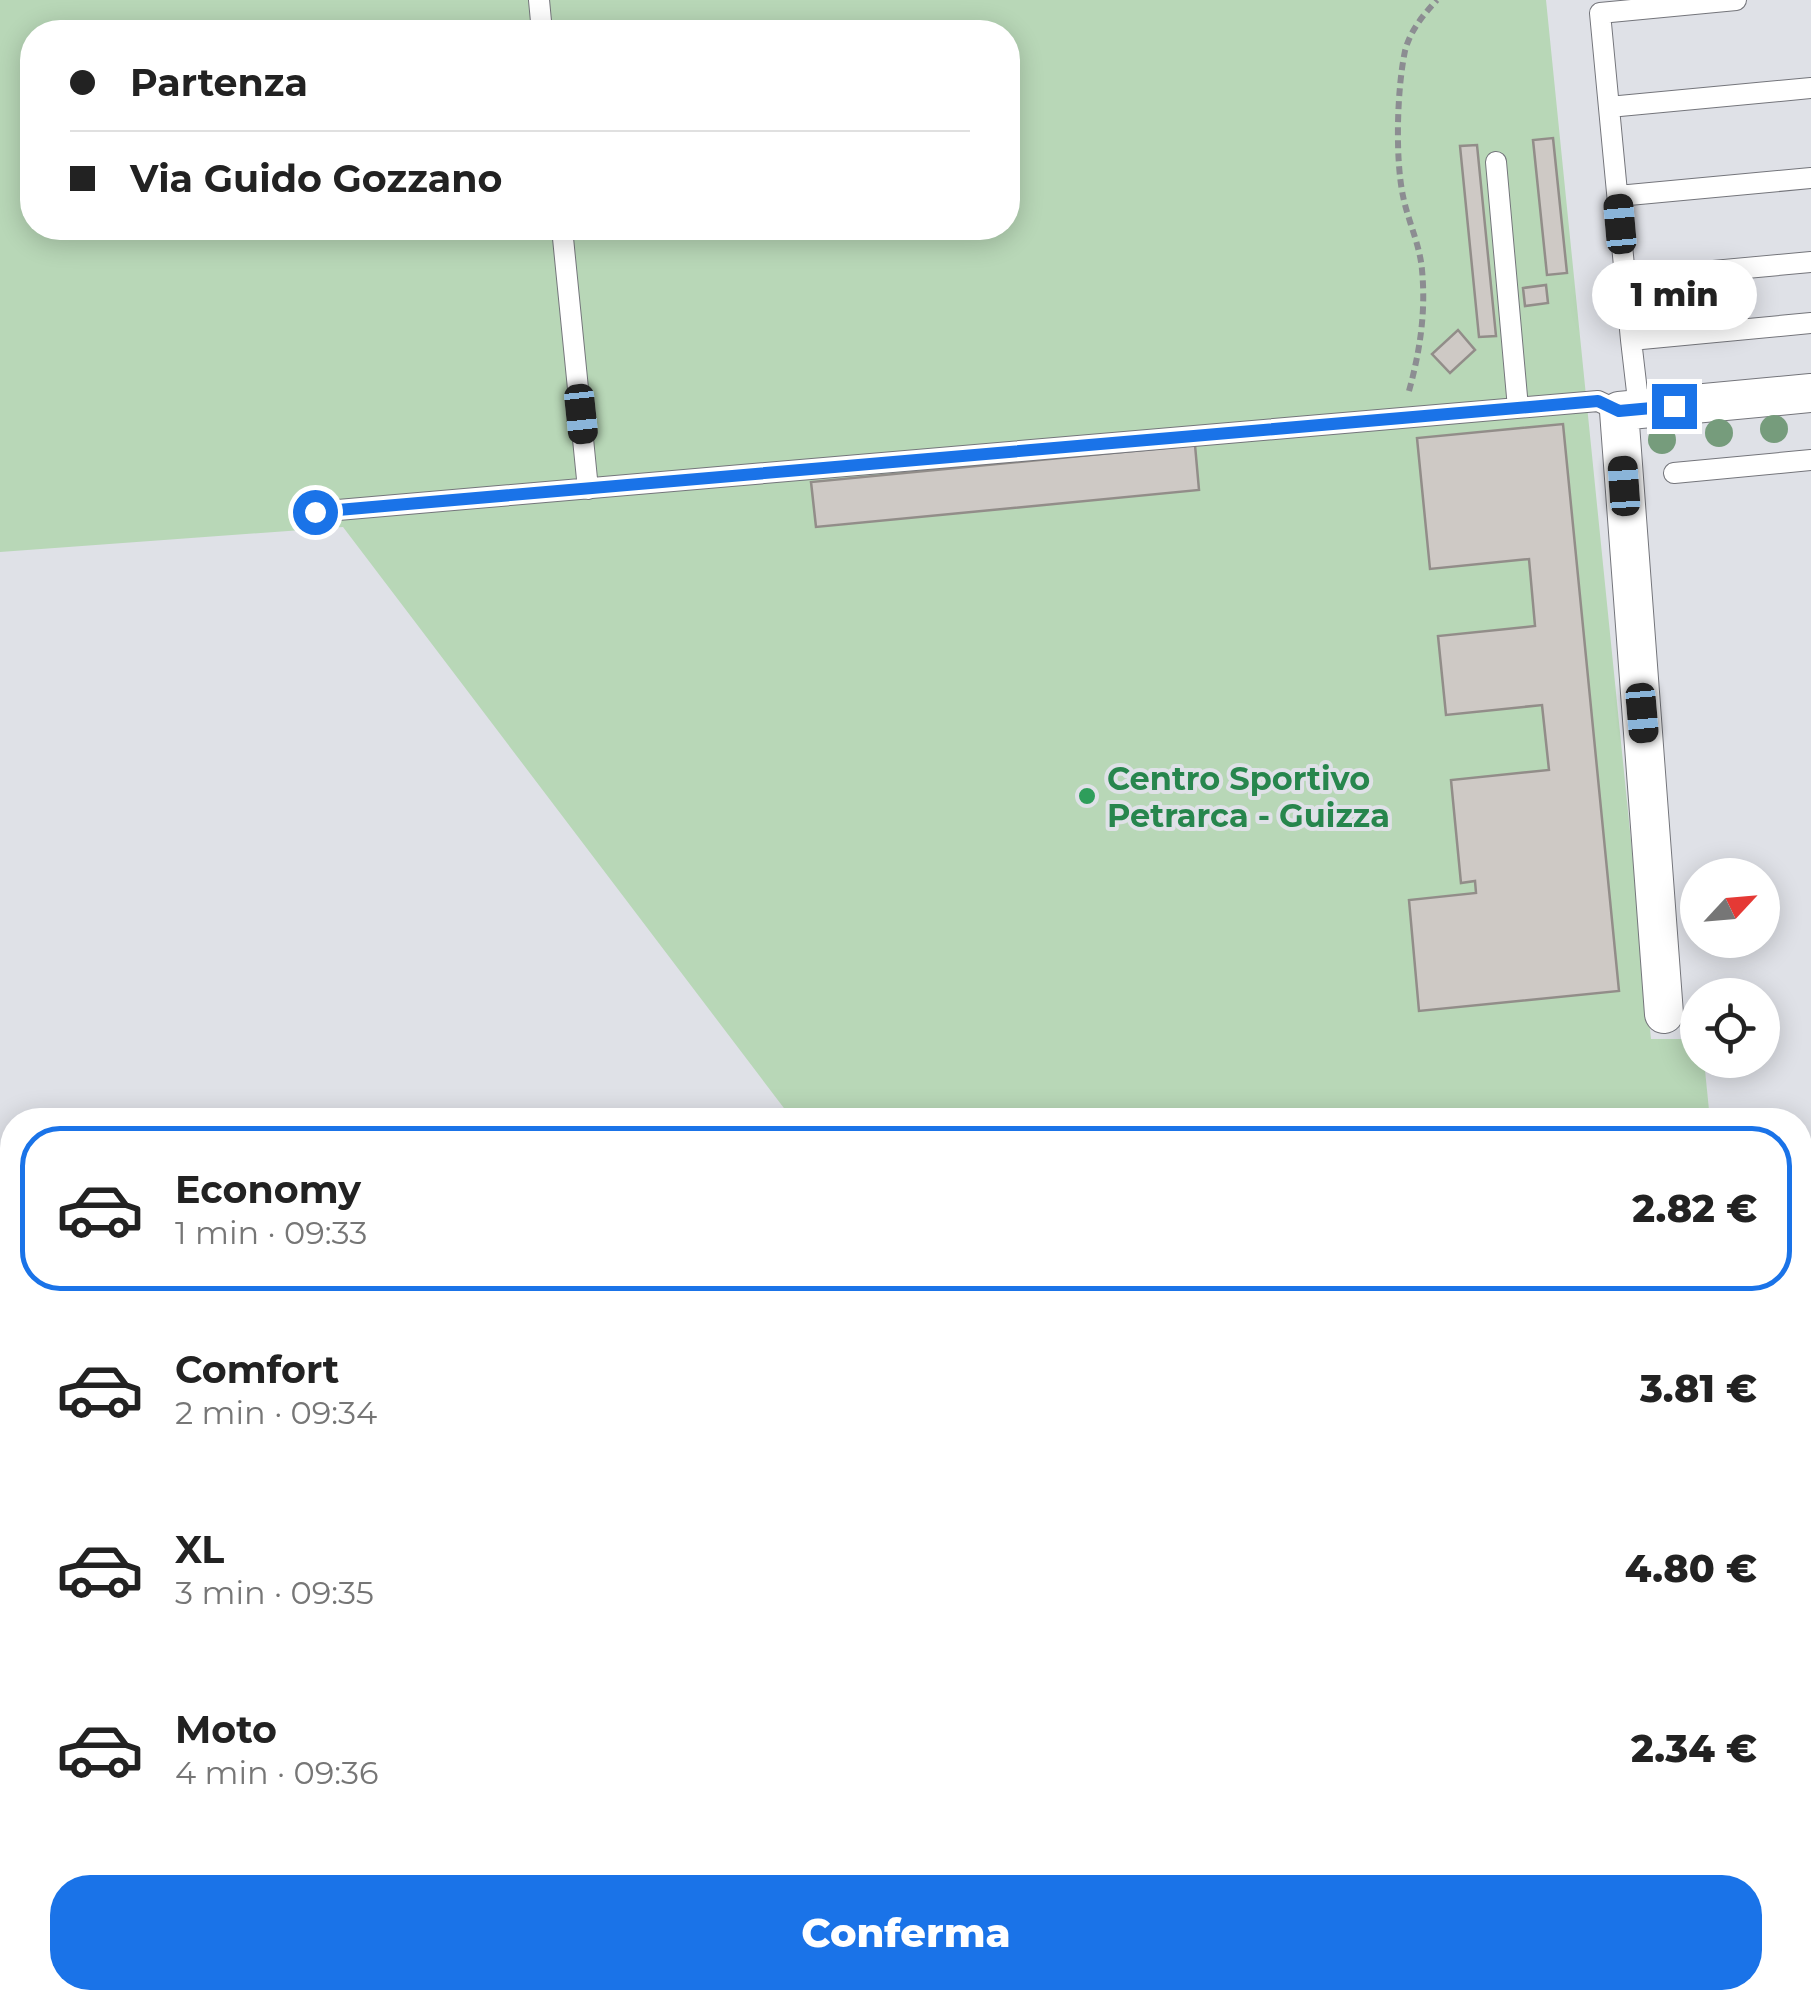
<!DOCTYPE html>
<html lang="it">
<meta charset="utf-8">
<style>
body{margin:0;font-family:Montserrat,sans-serif;background:#f2f2f2;color:#222;height:100vh;display:flex;flex-direction:column;font-size:38px;white-space:nowrap}
*{box-sizing:border-box;margin:0}
p{font-size:32px;color:#767676}
.icon{flex:none;width:55px;height:55px;fill:none;stroke:currentColor;stroke-width:2;stroke-linecap:round;stroke-linejoin:round}
.map{position:relative;flex:1;overflow:hidden}
.panel{position:absolute;left:0px;top:1108px;width:1812px;height:902px;display:flex;flex-direction:column;background:#fff;border-radius:40px 40px 0 0;box-shadow:0 5px 25px #0003}
.panel>*{flex:none}
.top-card{position:absolute;left:20px;top:20px;width:1000px;height:220px;border-radius:40px;box-shadow:0 5px 25px #0003;display:grid;align-content:center;height:220px;padding:0 50px;background:#fff}
.needle{width:65px;rotate:64deg}
.fabs{position:absolute;left:1680px;top:858px;display:grid;gap:20px}
.fabs a{display:grid;place-items:center;width:100px;height:100px;border-radius:50%;background:#fff;box-shadow:0 5px 25px #0003;font-size:50px}
.end{position:absolute;width:45px;height:45px;margin:-22px;border:12px solid #1a73e8;background:#fff;box-shadow:0 0 0 5px #fff}
.from{border-radius:50%}
.bubble{position:absolute;height:70px;border-radius:35px;background:#fff;box-shadow:0 5px 25px #0003;font-size:32px;font-weight:800;line-height:70px;text-align:center}
.car{position:absolute;width:30px;height:60px;margin:-30px -15px;border-radius:12px;box-shadow:0 0 8px 2px #0007;background:linear-gradient(#222 24%,#8ab4d8 0 40%,#222 0 76%,#8ab4d8 0 86%,#222 0)}
.top-card b{display:flex;align-items:center;gap:35px;height:95px;font-size:38px}
.top-card b+b{border-top:2px solid #e0e0e0}
.top-card i{width:25px;height:25px;background:#222}
ul{padding:18px 0 0;list-style:none}
li{display:flex;align-items:center;gap:30px;height:165px;margin:0 20px 15px;padding:0 30px;border:5px solid transparent;border-radius:40px}
li div{flex:1}
li b{display:block;font-size:38px}
li em{font-style:normal;font-weight:800}
li.selected{border-color:#1a73e8}
li>.icon{width:90px;height:90px;stroke-width:1.5}
.action{display:flex;gap:20px;margin-top:auto;padding:20px 50px}
.action a{flex:1;height:115px;border-radius:40px;background:#1a73e8;color:#fff;font-size:40px;font-weight:800;line-height:115px;text-align:center}
.map>svg:first-child{display:block}
.green{fill:#b8d7b7;fill-rule:evenodd}
.building{fill:#cec9c5;stroke:#928d89;stroke-width:2.5}
.lines{fill:none;stroke-linecap:round;stroke-linejoin:round}
.lane-casing{stroke:#74757b;stroke-width:22}
.street-casing{stroke:#74757b;stroke-width:40}
.secondary-casing{stroke:#74757b;stroke-width:58}
.path{stroke:#8c8d92;stroke-width:6;stroke-dasharray:8 5;stroke-linecap:butt}
.lane{stroke:#fff;stroke-width:20}
.street{stroke:#fff;stroke-width:38}
.secondary{stroke:#fff;stroke-width:55}
.tree{fill:#769c7c}
.route{stroke:#1a73e8;stroke-width:12}
.leisure-dot{fill:#2e9e5b;stroke:#dfe1e7;stroke-width:4}
.labels{text-anchor:middle;dominant-baseline:central;stroke-width:8;stroke-linejoin:round;paint-order:stroke}
.leisure-label{font-size:32px;font-weight:bold;fill:#27864d;stroke:#dfe1e7;text-anchor:start}
</style>
<div class="map">
<svg width="1811" height="2008" viewBox="0 0 1811 2008">
<rect width="100%" height="100%" fill="#dfe1e7"/>
<path class="green" d="M0 0H1546L1651 1039H1697L1698 1060H1704L1710 1120H793L343 527 0 552ZM32 32H1008V228H32Z
M453 1998H1084L1086 2008H455Z"/>
<path class="building" d="M1553 138 1567 273 1547 275 1533 140Z
M1477 145 1496 336 1479 337 1460 146Z
M1546 285 1548 303 1525 306 1523 288Z
M1458 330 1475 350 1450 373 1432 354Z
M1563 424 1619 991 1419 1011 1409 900 1476 893 1475 881 1461 883 1451 780 1549 770 1542 705 1446 715 1438 636 1535 626 1529 559 1430 569 1417 438Z
M1195 445 1199 490 816 527 811 482Z
M1257 1998H1327L1328 2008H1259Z"/>
<g class="lines">
<g class="lane-casing">
<path id="lane" d="M539 0 542 32
M1736 0 1600 13 1631 340 1811 323
M1609 107 1811 88
M1496 162 1518 408
M1618 196 1811 178
M562 228 588 489
M1626 279 1811 262
M1631 340 1639 409
M1674 473 1811 460
M315 512 1598 401 1619 411"/>
</g>
<g class="street-casing">
<path id="street" d="M1664 1014 1619 411 1811 393"/>
</g>
<g class="secondary-casing">
<path id="secondary" d="M1800 1768 1811 1748
M1664 2008 1671 1998"/>
</g>
<path class="path" d="M1409 391C1420 351 1426 312 1422 270 1420 245 1408 221 1403 196 1395 158 1397 89 1405 51 1410 31 1423 15 1437 0
M1800 1859 1811 1838
M1719 2008 1725 1998"/>
<use href="#lane" class="lane"/>
<use href="#street" class="street"/>
<use href="#secondary" class="secondary"/>
</g>
<g class="tree">
<circle cx="1774" cy="429" r="14"/>
<circle cx="1719" cy="433" r="14"/>
<circle cx="1662" cy="440" r="14"/>
</g>
<g class="lines">
<path class="route" d="M315 512 1598 401 1619 411 1674 406"/>
</g>
<circle class="leisure-dot" cx="1087" cy="796" r="10"/>
<g class="labels">
<g class="leisure-label">
<text x="1107" y="778">Centro Sportivo<tspan x="1107" dy="37">Petrarca - Guizza</tspan></text>
</g>
</g>
</svg>
<div class="fabs">
<a><svg class="needle" viewBox="-14 -14 28 28"><path d="M0-13l5 13h-10z" fill="#e53935"/><path d="M0 13l5-13h-10z" fill="#767676"/></svg></a>
<a><svg class="icon" aria-label="locate" viewBox="0 0 24 24"><circle cx="12" cy="12" r="6"/><path d="M12 2v4M12 18v4M2 12h4M18 12h4"/></svg></a>
</div>
<i class="end from" style="left:315px;top:512px"></i>
<i class="end" style="left:1674px;top:406px"></i>
<div class="bubble" style="left:1592px;top:260px;width:165px">1 min</div>
<i class="car" style="left:1620px;top:224px;rotate:355deg"></i>
<i class="car" style="left:581px;top:414px;rotate:174deg"></i>
<i class="car" style="left:1624px;top:486px;rotate:356deg"></i>
<i class="car" style="left:1642px;top:713px;rotate:175deg"></i>
<div class="top-card">
<b><i class="from"></i>Partenza</b>
<b><i></i>Via Guido Gozzano</b>
</div>
<section class="panel">
<ul>
<li class="selected"><svg class="icon" aria-label="car" viewBox="0 0 24 24"><path d="M5 17H2v-5l4-1 3-4h7l3 4 3 1v5h-3M9 17h6M6 11h13"/><circle cx="7" cy="17" r="2"/><circle cx="17" cy="17" r="2"/></svg><div><b>Economy</b><p>1 min · 09:33</p></div><em>2.82 €</em></li>
<li><svg class="icon" aria-label="car" viewBox="0 0 24 24"><path d="M5 17H2v-5l4-1 3-4h7l3 4 3 1v5h-3M9 17h6M6 11h13"/><circle cx="7" cy="17" r="2"/><circle cx="17" cy="17" r="2"/></svg><div><b>Comfort</b><p>2 min · 09:34</p></div><em>3.81 €</em></li>
<li><svg class="icon" aria-label="car" viewBox="0 0 24 24"><path d="M5 17H2v-5l4-1 3-4h7l3 4 3 1v5h-3M9 17h6M6 11h13"/><circle cx="7" cy="17" r="2"/><circle cx="17" cy="17" r="2"/></svg><div><b>XL</b><p>3 min · 09:35</p></div><em>4.80 €</em></li>
<li><svg class="icon" aria-label="car" viewBox="0 0 24 24"><path d="M5 17H2v-5l4-1 3-4h7l3 4 3 1v5h-3M9 17h6M6 11h13"/><circle cx="7" cy="17" r="2"/><circle cx="17" cy="17" r="2"/></svg><div><b>Moto</b><p>4 min · 09:36</p></div><em>2.34 €</em></li>
</ul>
<div class="action"><a>Conferma</a></div>
</section>
</div>
